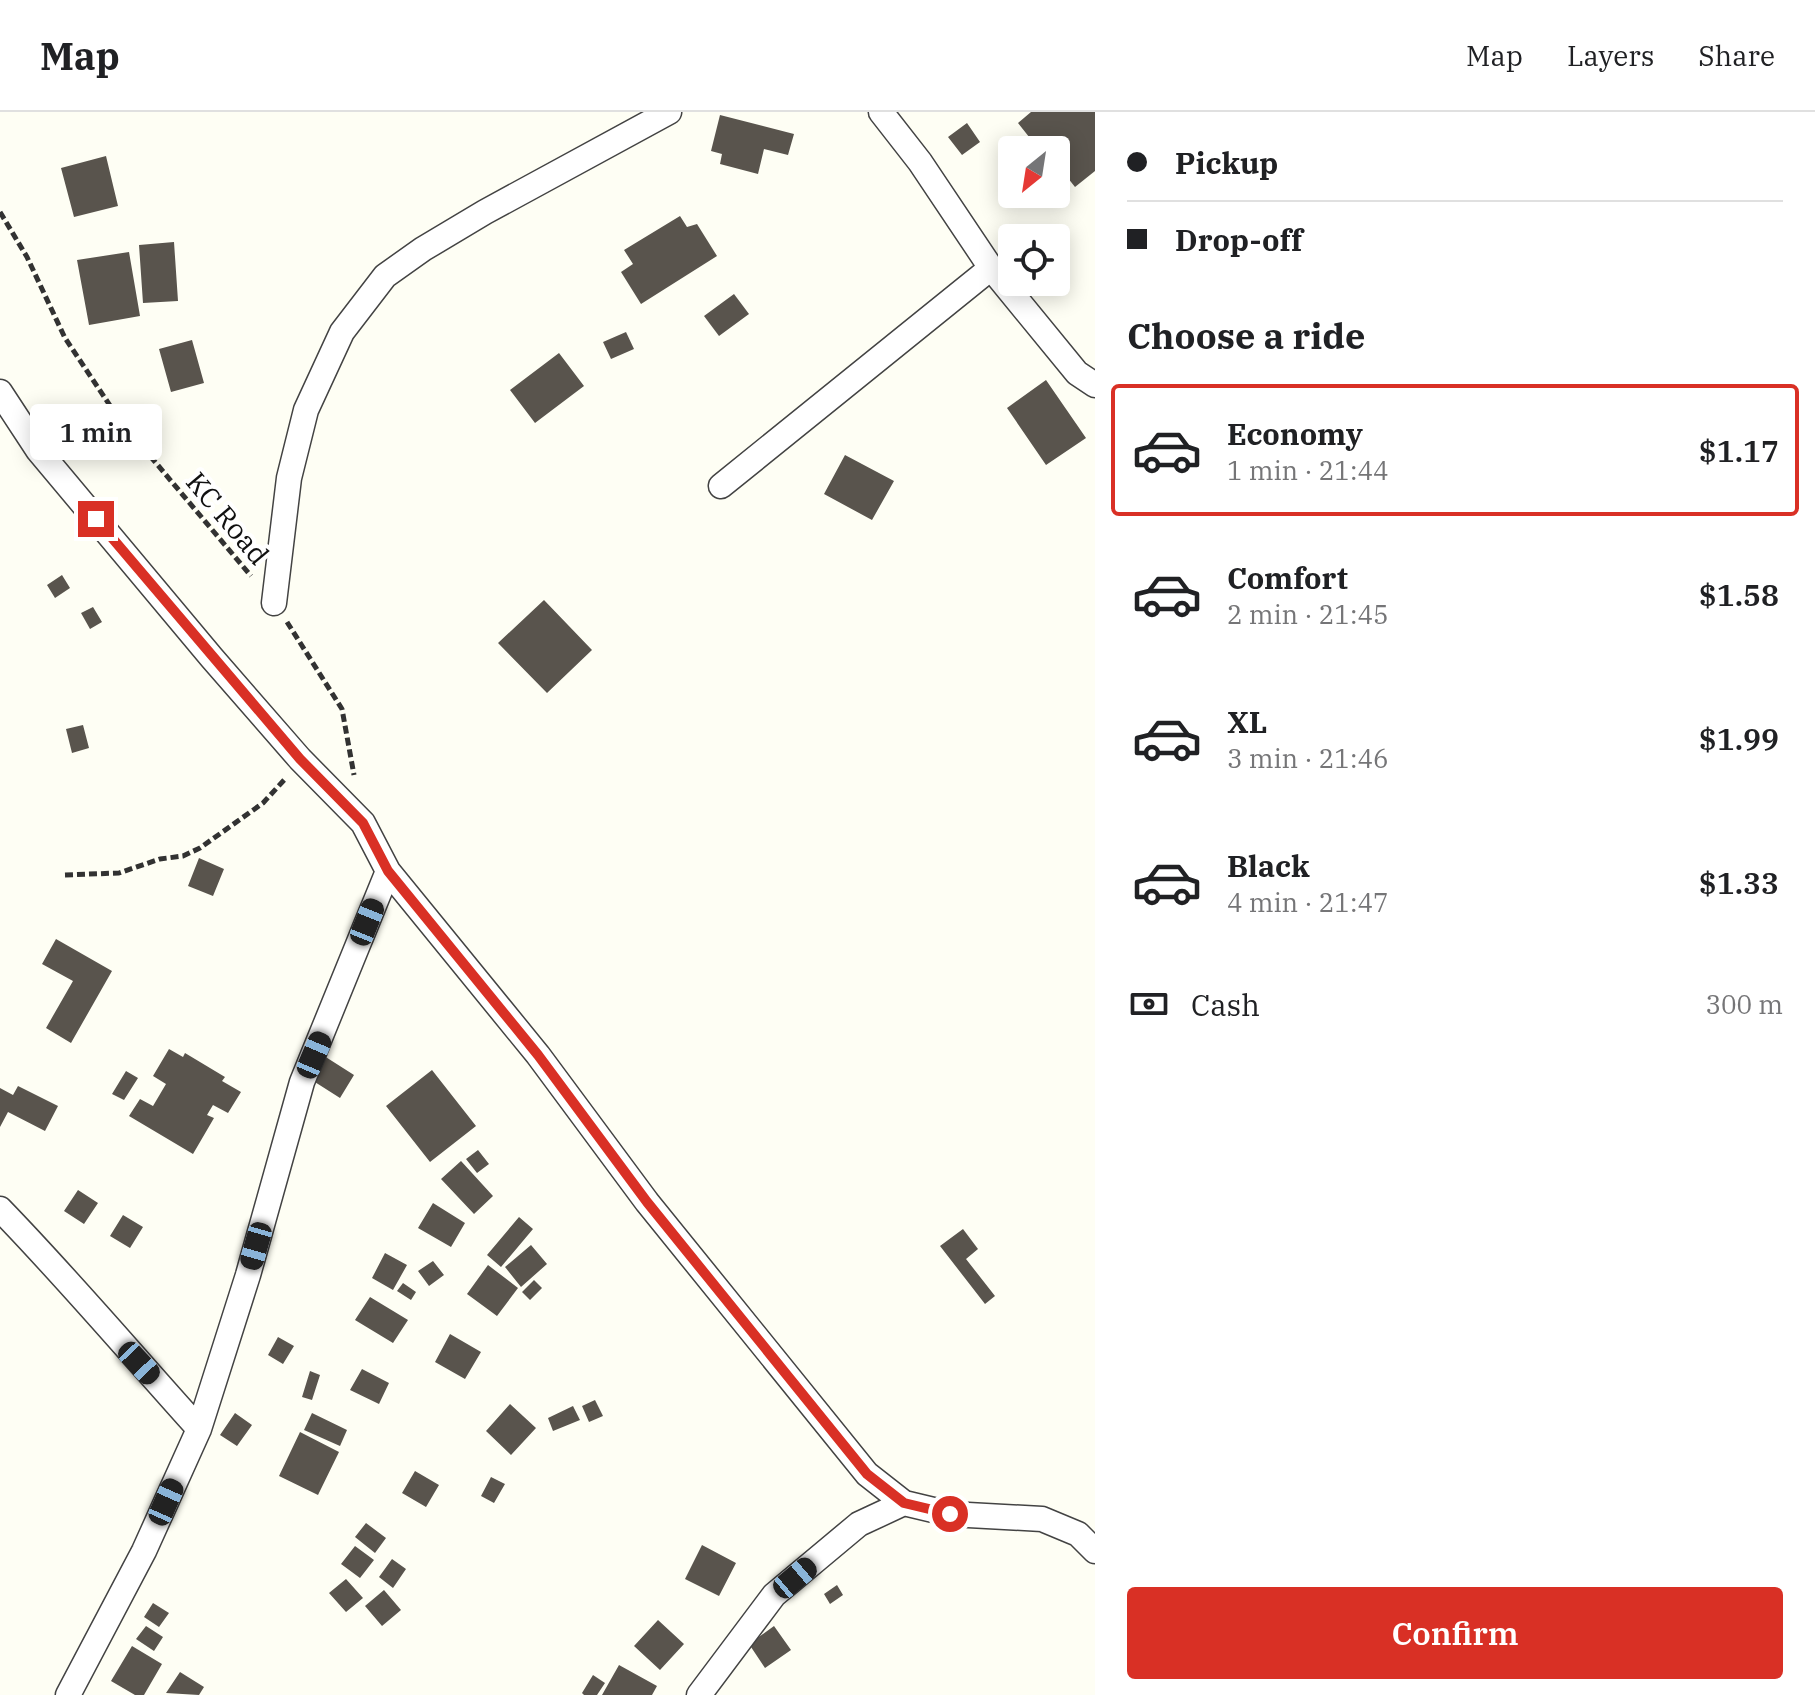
<!DOCTYPE html>
<meta charset="utf-8">
<style>
body{margin:0;font-family:"IBM Plex Serif",serif;background:#f6f6f6;color:#202124;height:100vh;display:flex;flex-direction:column;font-size:30px;white-space:nowrap}
*{box-sizing:border-box;margin:0}
p{font-size:26px;color:#757577}
.icon{flex:none;width:44px;height:44px;fill:none;stroke:currentColor;stroke-width:2;stroke-linecap:round;stroke-linejoin:round}
.map{position:relative;flex:1;overflow:hidden}
.drawer{display:flex;flex-direction:column;background:#fff;width:720px}
.drawer>*{flex:none}
.top-card{display:grid;align-content:center;height:176px;padding:0 32px;background:#fff}
.needle{width:52px;rotate:210deg}
.controls{position:absolute;left:998px;top:24px;display:grid;gap:16px}
.controls a{display:grid;place-items:center;width:72px;height:72px;border-radius:8px;background:#fff;box-shadow:0 4px 20px #0003;font-size:40px}
.end{position:absolute;width:36px;height:36px;margin:-18px;border:10px solid #d93025;background:#fff;box-shadow:0 0 0 4px #fff}
.from{border-radius:50%}
.bubble{position:absolute;height:56px;border-radius:8px;background:#fff;box-shadow:0 4px 20px #0003;font-size:26px;font-weight:600;line-height:56px;text-align:center}
.car{position:absolute;width:24px;height:48px;margin:-24px -12px;border-radius:10px;box-shadow:0 0 6px 2px #0007;background:linear-gradient(#222 24%,#8ab4d8 0 40%,#222 0 76%,#8ab4d8 0 86%,#222 0)}
.top-card b{display:flex;align-items:center;gap:28px;height:76px;font-size:30px}
.top-card b+b{border-top:2px solid #e0e0e0}
.top-card i{width:20px;height:20px;background:#202124}
ul{padding:0;list-style:none}
li{display:flex;align-items:center;gap:24px;height:132px;margin:0 16px 12px;padding:0 16px;border:4px solid transparent;border-radius:8px}
li div{flex:1}
li b{display:block;font-size:30px}
li em{font-style:normal;font-weight:600}
li.current{border-color:#d93025}
li>.icon{width:72px;height:72px;stroke-width:1.5}
h2{padding:0 32px;font-size:36px;line-height:96px}
.pay{display:flex;align-items:center;gap:20px;height:88px;padding:0 32px;font-size:30px}
.pay p{margin-inline-start:auto}
.action{display:flex;gap:16px;margin-top:auto;padding:16px 32px}
.action a{flex:1;height:92px;border-radius:8px;background:#d93025;color:#fff;font-size:32px;font-weight:600;line-height:92px;text-align:center}
header{display:flex;align-items:center;gap:48px;box-sizing:border-box;height:112px;padding:0 40px;background:#fff;border-bottom:2px solid #e0e0e0}
header strong{font-size:38px}
nav{display:flex;gap:44px;margin-inline-start:auto;font-size:28px}
main{display:flex;flex:1;min-height:0}
.map>svg:first-child{display:block}
.building{fill:#59544d}
.lines{fill:none;stroke-linecap:round;stroke-linejoin:round}
.street-casing{stroke:#434343;stroke-width:27}
.path{stroke:#323232;stroke-width:5;stroke-dasharray:8 4;stroke-linecap:butt}
.street{stroke:#fff;stroke-width:24}
.route{stroke:#d93025;stroke-width:10}
.labels{text-anchor:middle;dominant-baseline:central;stroke-width:8;stroke-linejoin:round;paint-order:stroke}
.street-label{font-size:28px;fill:#101010;stroke:#fff}
</style>
<header>
<strong>Map</strong>
<nav><a>Map</a><a>Layers</a><a>Share</a></nav>
</header>
<main>
<div class="map">
<svg width="1095" height="1583" viewBox="0 0 1095 1583">
<rect width="100%" height="100%" fill="#fefef4"/>
<path class="building" d="M1031 0H1095V59L1075 75 1056 51V42L1059 39 1048 25 1037 35 1018 11Z
M720 3 794 22 788 43 764 37 758 62 720 52 722 42 711 39Z
M967 11 980 30 962 43 948 25Z
M106 44 118 94 74 105 61 56Z
M680 104 687 115 697 112 717 144 641 192 621 160 633 152 624 138Z
M174 130 178 189 143 191 139 133Z
M129 140 140 204 89 213 77 148Z
M734 182 749 202 719 224 704 204Z
M626 220 634 237 611 247 603 230Z
M192 228 204 271 171 280 159 237Z
M559 241 584 274 535 311 510 278Z
M1046 268 1086 326 1046 353 1007 296Z
M845 343 894 369 872 408 824 382Z
M62 463 70 476 55 486 47 473Z
M544 488 592 538 547 581 498 531Z
M93 495 102 510 90 517 81 501Z
M83 613 89 636 72 641 66 617Z
M199 746 224 757 213 784 188 774Z
M56 827 112 859 71 931 46 916 73 869 42 852Z
M169 937 183 945 185 941 225 965 222 969 241 980 228 1001 213 993 207 1003 214 1006 193 1042 129 1004 140 987 153 994 166 972 153 964Z
M321 942 354 963 340 986 307 965Z
M432 958 476 1014 430 1050 386 994Z
M126 959 138 966 124 988 112 982Z
M18 974 58 994 45 1019 8 1000 0 1015V976L13 983Z
M478 1038 489 1052 477 1061 466 1047Z
M461 1049 493 1084 474 1102 441 1067Z
M78 1078 98 1091 84 1112 64 1099Z
M433 1091 465 1111 451 1135 418 1116Z
M123 1103 143 1115 130 1136 110 1124Z
M519 1105 533 1117 501 1155 487 1143Z
M963 1117 978 1137 966 1147 995 1184 985 1192 940 1134Z
M531 1133 547 1152 521 1175 505 1155Z
M385 1141 407 1153 393 1178 372 1166Z
M433 1149 444 1163 429 1174 418 1159Z
M488 1153 518 1176 497 1204 467 1182Z
M534 1168 542 1176 530 1188 522 1180Z
M403 1171 416 1180 411 1188 397 1179Z
M370 1185 408 1208 393 1231 355 1208Z
M450 1222 481 1240 465 1267 435 1250Z
M278 1225 294 1234 283 1252 268 1243Z
M362 1257 389 1271 379 1292 350 1278Z
M310 1259 320 1263 312 1288 302 1285Z
M595 1288 603 1304 589 1310 582 1294Z
M510 1292 536 1316 511 1343 486 1319Z
M573 1294 580 1308 553 1319 548 1306Z
M235 1301 252 1313 237 1334 220 1323Z
M312 1301 347 1318 340 1334 304 1318Z
M300 1320 339 1340 318 1383 279 1364Z
M415 1359 439 1373 426 1395 402 1381Z
M491 1365 505 1372 494 1391 481 1384Z
M366 1411 386 1426 375 1441 355 1425Z
M702 1433 736 1451 719 1484 685 1467Z
M355 1434 374 1448 360 1466 341 1452Z
M392 1447 406 1457 393 1476 379 1465Z
M346 1467 363 1486 346 1500 329 1481Z
M837 1473 843 1483 830 1492 824 1482Z
M384 1478 401 1498 382 1514 365 1494Z
M153 1491 169 1501 159 1515 144 1505Z
M658 1508 684 1532 660 1558 634 1534Z
M146 1514 163 1525 154 1539 136 1527Z
M774 1514 791 1538 765 1556 749 1532Z
M132 1534 162 1552 144 1583H135L111 1569Z
M619 1553 657 1574 652 1583H602Z
M180 1560 204 1575 199 1583 166 1581Z
M593 1563 605 1571 597 1583H584L582 1581Z"/>
<g class="lines">
<g class="street-casing">
<path id="street" d="M881 0 920 50 991 156 1077 261 1095 273
M0 280 38 338 212 546 300 647 363 711 388 759 538 943 647 1090 867 1362 904 1391 950 1402 1042 1407 1078 1422 1095 1439
M721 374 991 156
M274 491 289 366 306 298 342 220 385 164 423 137 485 100 669 0
M0 1097C69 1168 133 1244 199 1317
M68 1583 144 1439 199 1317 248 1163 302 970 388 759
M699 1583 774 1483 859 1412 904 1391"/>
</g>
<path class="path" d="M0 100 27 145 65 226 119 307 251 464
M287 510 342 597 354 663
M65 763 119 761 160 747 183 744 200 736 263 691 285 667"/>
<use href="#street" class="street"/>
</g>
<g class="lines">
<path class="route" d="M96 407 300 647 363 711 388 759 538 943 647 1090 867 1362 904 1391 950 1402"/>
</g>
<g class="labels">
<g class="street-label">
<text transform="translate(228 406) rotate(50)">KC Road</text>
</g>
</g>
</svg>
<div class="controls">
<a><svg class="needle" viewBox="-14 -14 28 28"><path d="M0-13l5 13h-10z" fill="#e53935"/><path d="M0 13l5-13h-10z" fill="#757577"/></svg></a>
<a><svg class="icon" aria-label="locate" viewBox="0 0 24 24"><circle cx="12" cy="12" r="6"/><path d="M12 2v4M12 18v4M2 12h4M18 12h4"/></svg></a>
</div>
<i class="end from" style="left:950px;top:1402px"></i>
<i class="end" style="left:96px;top:407px"></i>
<div class="bubble" style="left:30px;top:292px;width:132px">1 min</div>
<i class="car" style="left:367px;top:810px;rotate:22deg"></i>
<i class="car" style="left:314px;top:943px;rotate:23deg"></i>
<i class="car" style="left:256px;top:1134px;rotate:196deg"></i>
<i class="car" style="left:139px;top:1251px;rotate:137deg"></i>
<i class="car" style="left:166px;top:1390px;rotate:24deg"></i>
<i class="car" style="left:795px;top:1466px;rotate:50deg"></i>
</div>
<section class="drawer">
<div class="top-card">
<b><i class="from"></i>Pickup</b>
<b><i></i>Drop-off</b>
</div>
<h2>Choose a ride</h2>
<ul>
<li class="current"><svg class="icon" aria-label="car" viewBox="0 0 24 24"><path d="M5 17H2v-5l4-1 3-4h7l3 4 3 1v5h-3M9 17h6M6 11h13"/><circle cx="7" cy="17" r="2"/><circle cx="17" cy="17" r="2"/></svg><div><b>Economy</b><p>1 min · 21:44</p></div><em>$1.17</em></li>
<li><svg class="icon" aria-label="car" viewBox="0 0 24 24"><path d="M5 17H2v-5l4-1 3-4h7l3 4 3 1v5h-3M9 17h6M6 11h13"/><circle cx="7" cy="17" r="2"/><circle cx="17" cy="17" r="2"/></svg><div><b>Comfort</b><p>2 min · 21:45</p></div><em>$1.58</em></li>
<li><svg class="icon" aria-label="car" viewBox="0 0 24 24"><path d="M5 17H2v-5l4-1 3-4h7l3 4 3 1v5h-3M9 17h6M6 11h13"/><circle cx="7" cy="17" r="2"/><circle cx="17" cy="17" r="2"/></svg><div><b>XL</b><p>3 min · 21:46</p></div><em>$1.99</em></li>
<li><svg class="icon" aria-label="car" viewBox="0 0 24 24"><path d="M5 17H2v-5l4-1 3-4h7l3 4 3 1v5h-3M9 17h6M6 11h13"/><circle cx="7" cy="17" r="2"/><circle cx="17" cy="17" r="2"/></svg><div><b>Black</b><p>4 min · 21:47</p></div><em>$1.33</em></li>
</ul>
<div class="pay"><svg class="icon" aria-label="cash" viewBox="0 0 24 24"><path d="M3 7h18v10H3z"/><circle cx="12" cy="12" r="2"/></svg>Cash<p>300 m</p></div>
<div class="action"><a>Confirm</a></div>
</section>
</main>
